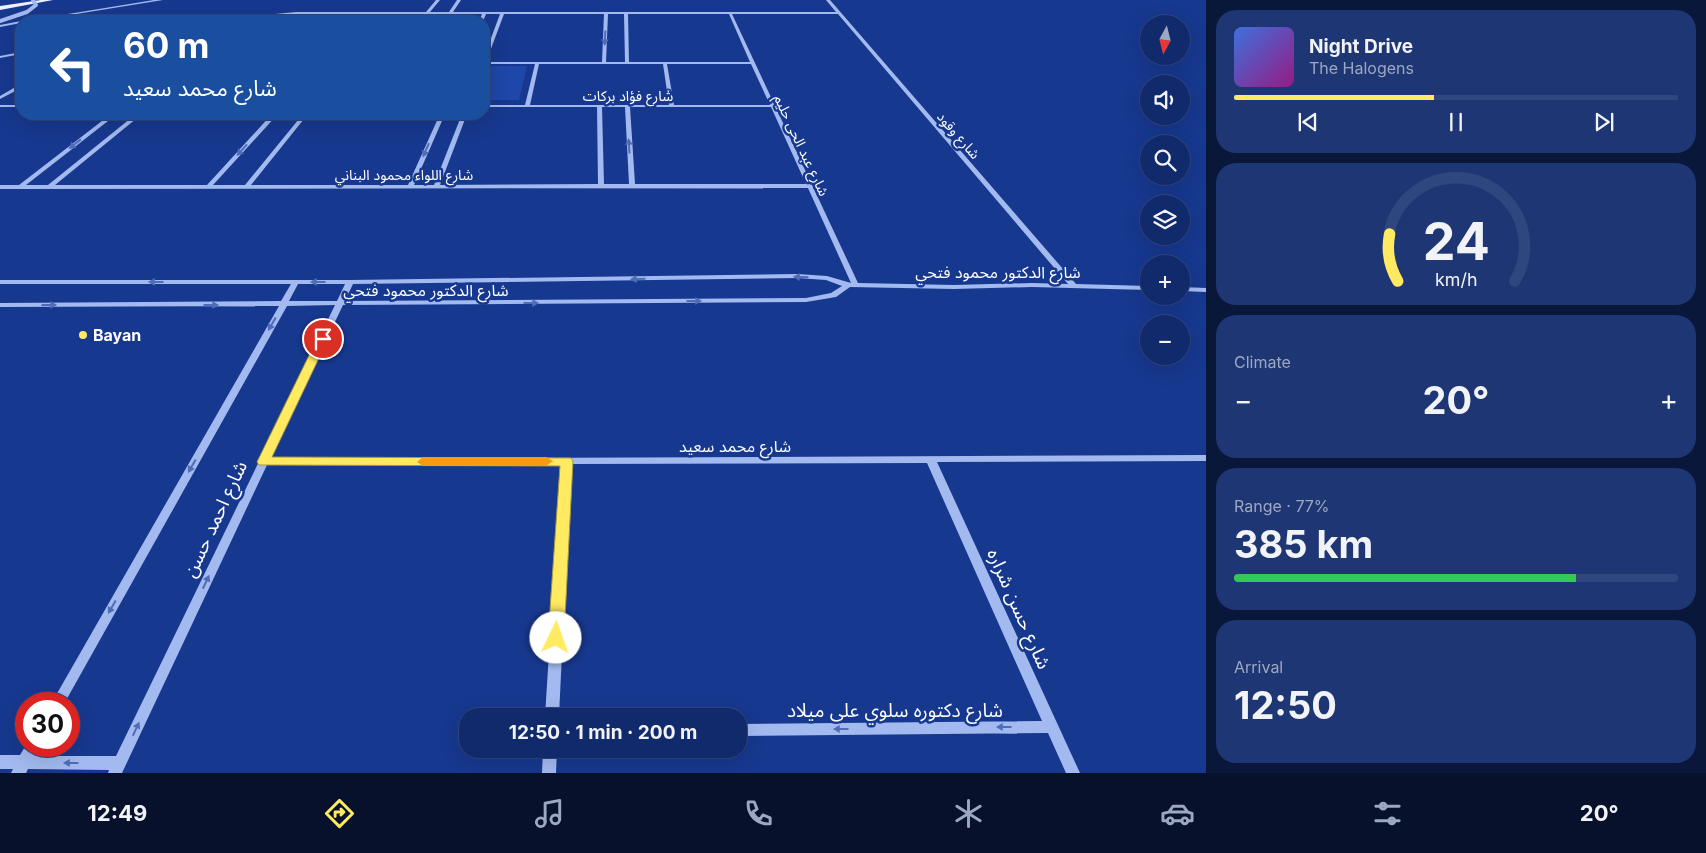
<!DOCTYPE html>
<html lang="en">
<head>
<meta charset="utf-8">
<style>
	body { margin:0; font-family:Inter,"Noto Sans Arabic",sans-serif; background:#1e3673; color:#f1f3f6; height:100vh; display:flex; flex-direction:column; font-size:19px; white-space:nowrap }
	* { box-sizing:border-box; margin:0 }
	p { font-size:16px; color:#9ca7c1 }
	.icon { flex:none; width:28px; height:28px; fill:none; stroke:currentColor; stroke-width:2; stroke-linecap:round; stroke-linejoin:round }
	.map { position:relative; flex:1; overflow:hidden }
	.panel { display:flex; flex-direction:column; gap:10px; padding:10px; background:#09173b; width:500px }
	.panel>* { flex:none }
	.hud { position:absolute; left:15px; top:15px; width:475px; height:105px; border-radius:20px; box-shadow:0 5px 20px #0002,0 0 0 1px #30467e; background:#1a4fa0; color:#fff; overflow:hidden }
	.needle { width:32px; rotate:187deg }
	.controls { position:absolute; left:1140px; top:15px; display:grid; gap:10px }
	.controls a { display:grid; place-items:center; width:50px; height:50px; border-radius:50%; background:#112a6b; box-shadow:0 5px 20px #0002,0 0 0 1px #30467e; font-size:25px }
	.speed { position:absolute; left:15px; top:692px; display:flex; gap:10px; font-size:25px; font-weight:700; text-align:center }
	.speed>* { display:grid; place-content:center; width:65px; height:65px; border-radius:50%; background:#112a6b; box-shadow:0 5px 20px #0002,0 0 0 1px #30467e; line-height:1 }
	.speed .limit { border:8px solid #d22; background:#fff; color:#111 }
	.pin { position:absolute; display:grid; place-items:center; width:42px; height:42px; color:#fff; margin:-21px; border:2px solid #fff; border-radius:50%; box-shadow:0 1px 5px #0007 }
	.me { position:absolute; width:55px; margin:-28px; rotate:3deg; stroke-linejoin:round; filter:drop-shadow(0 0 4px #0008) }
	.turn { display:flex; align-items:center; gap:18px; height:105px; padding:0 25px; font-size:22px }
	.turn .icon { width:65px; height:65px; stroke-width:2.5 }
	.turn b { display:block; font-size:35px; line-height:42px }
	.big { font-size:38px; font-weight:700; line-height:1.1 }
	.panel .card { flex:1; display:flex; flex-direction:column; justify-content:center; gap:8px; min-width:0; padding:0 18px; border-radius:20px; background:#1e3673 }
	.panel .dial { align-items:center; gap:0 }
	.dial svg { height:130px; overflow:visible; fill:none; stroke:#30467e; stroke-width:7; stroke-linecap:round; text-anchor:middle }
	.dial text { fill:#f1f3f6; stroke:none }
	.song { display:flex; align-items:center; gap:15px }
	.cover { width:60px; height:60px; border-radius:8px; background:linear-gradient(135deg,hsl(220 70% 55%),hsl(310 70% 35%)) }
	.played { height:5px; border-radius:2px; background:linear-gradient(90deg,#ffea62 45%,#30467e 45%) }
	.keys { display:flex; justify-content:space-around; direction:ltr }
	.heat { display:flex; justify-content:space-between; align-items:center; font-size:28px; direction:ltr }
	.charge { height:8px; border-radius:4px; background:linear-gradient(90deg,#34c759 77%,#30467e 0) }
	.trip { position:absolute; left:459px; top:708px; width:288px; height:50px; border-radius:20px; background:#112a6b; box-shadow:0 5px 20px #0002,0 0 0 1px #30467e; font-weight:700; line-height:50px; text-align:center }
	.tabs { display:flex; height:80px; justify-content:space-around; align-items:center; background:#07112b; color:#9ca7c1 }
	.tabs .icon { width:35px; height:35px }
	.tabs .on { color:#ffea62 }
	.tabs b { font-size:22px; color:#f1f3f6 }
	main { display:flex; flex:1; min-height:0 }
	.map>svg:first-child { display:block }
</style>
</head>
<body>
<main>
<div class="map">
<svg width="1206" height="773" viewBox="0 0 1206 773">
	<rect width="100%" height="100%" fill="#17388f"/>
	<path fill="#1f47a9" d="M484,66H527L519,100H484Z"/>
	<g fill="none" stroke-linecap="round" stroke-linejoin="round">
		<path fill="#a3baf0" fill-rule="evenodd" d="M154,0H163L33,21H25Z
			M436,0H440L430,12H449L457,0H461L453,12H836L826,0H830L1076,284L1149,286V290L1032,287L954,289L850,287L836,297L806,302L343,305L270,459L1206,455V461L937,462L1080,773H1066L1048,733L738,736V724L1042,721L927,463L571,464L559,716H545L561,464L267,465L122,773H108L109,770L28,769L26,773H11L13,769H0V755H20L26,745V746H40L35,756H116L335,305L287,306L64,704H51L279,306L0,307V303L281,301L291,284H0V280H350L797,274L827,276L851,283L808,188L0,189V185H19L111,114H117L26,185H48L136,114H142L55,185H207L272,114H278L213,185H245L303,114H308L251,185H408L440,114H445L414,185H434L462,114H467L440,185L598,184L597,107H484V105H525L535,64H484V57L500,14H486L483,21H479L482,14H296L214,21H202L296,12H426ZM504,14H604L602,62H486ZM608,14H624L625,62H606ZM628,14H729L750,62H629ZM732,14H838L1068,284L1032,283L954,285L858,283ZM539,64H663L669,105H530ZM667,64H751L770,105H674ZM602,107H625L629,184H604ZM630,107H771L806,184H635ZM797,278L826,280L842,286L831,293L806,298L345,301L353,284ZM298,284H345L337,301H289Z
			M21,21H22L21,23L0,27V25Z
			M21,52V54L0,58V56Z
			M19,85H21V88L0,99V96Z
			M0,105H21V107H0Z
			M1181,287L1206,288V292L1181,291Z
			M543,749H557L556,773H542Z"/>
		<path fill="#ecf0ff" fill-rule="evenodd" d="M41,0H53L0,10V6Z"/>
		<path stroke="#a3baf0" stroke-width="4" d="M0,21L27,12L36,5L33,0"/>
	</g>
	<defs><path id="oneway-solid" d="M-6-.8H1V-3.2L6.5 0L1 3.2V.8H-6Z" transform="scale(1.25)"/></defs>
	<g fill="#4f6cb6">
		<use href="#oneway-solid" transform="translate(605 38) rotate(93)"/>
		<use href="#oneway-solid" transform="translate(75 144) rotate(142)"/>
		<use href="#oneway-solid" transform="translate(629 146) rotate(-94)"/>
		<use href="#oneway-solid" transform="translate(242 150) rotate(132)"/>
		<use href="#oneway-solid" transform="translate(426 150) rotate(114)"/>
		<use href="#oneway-solid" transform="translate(801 277) rotate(-178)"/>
		<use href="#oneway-solid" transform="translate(638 279) rotate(179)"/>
		<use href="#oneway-solid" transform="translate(156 282) rotate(180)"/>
		<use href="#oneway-solid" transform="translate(318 282) rotate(-180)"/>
		<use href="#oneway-solid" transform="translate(694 301)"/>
		<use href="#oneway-solid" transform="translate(531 303)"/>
		<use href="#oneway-solid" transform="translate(49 305)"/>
		<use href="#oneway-solid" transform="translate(211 305)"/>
		<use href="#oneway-solid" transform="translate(272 324) rotate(120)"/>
		<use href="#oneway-solid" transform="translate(192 466) rotate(120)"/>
		<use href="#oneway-solid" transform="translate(206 582) rotate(-65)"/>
		<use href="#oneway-solid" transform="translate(112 607) rotate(120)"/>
		<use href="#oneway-solid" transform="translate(1004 727) rotate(180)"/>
		<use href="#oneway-solid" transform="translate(136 729) rotate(-65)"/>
		<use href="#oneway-solid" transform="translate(841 729) rotate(180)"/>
		<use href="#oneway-solid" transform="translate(71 763) rotate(-180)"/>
	</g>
	<path fill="#ffea62" stroke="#a69840" d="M323,336L328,339L272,457L571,458L573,461L564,638L562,643L556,645L551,643L548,638L560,466L259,465L257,462L317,339Z"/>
	<path fill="#f59e0b" d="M423,457H546L553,461L546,466H423L417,462Z"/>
	<circle fill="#ffea62" stroke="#17388f" stroke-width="2" cx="83" cy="335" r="5"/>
	<g text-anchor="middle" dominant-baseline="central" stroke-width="5" stroke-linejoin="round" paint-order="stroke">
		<g font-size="14" fill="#fff" stroke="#17388f">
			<text x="628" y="95">شارع فؤاد بركات</text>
			<text transform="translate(959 135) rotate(49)">شارع وقود</text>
			<text transform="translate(802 145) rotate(65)">شارع عبد الحى حليم</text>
			<text x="404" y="174">شارع اللواء محمود البناني</text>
		</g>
		<g font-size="16" fill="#fff" stroke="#17388f">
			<text x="998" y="272">شارع الدكتور محمود فتحي</text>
			<text x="426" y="290">شارع الدكتور محمود فتحي</text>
			<text x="735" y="446">شارع محمد سعيد</text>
		</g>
		<g font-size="16" font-weight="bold" fill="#fff" stroke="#17388f" text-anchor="start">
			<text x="93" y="335">Bayan</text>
		</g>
		<g font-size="19" fill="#fff" stroke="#17388f">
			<text transform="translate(215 519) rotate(-65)">شارع احمد حسن</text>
			<text transform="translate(1019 609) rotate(66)">شارع حسن شراره</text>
			<text x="895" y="710">شارع دكتوره سلوي على ميلاد</text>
		</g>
	</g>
</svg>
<div class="controls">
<a><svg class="needle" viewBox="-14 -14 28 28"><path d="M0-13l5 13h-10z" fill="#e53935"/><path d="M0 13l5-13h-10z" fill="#9ca7c1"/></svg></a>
<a><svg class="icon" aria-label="sound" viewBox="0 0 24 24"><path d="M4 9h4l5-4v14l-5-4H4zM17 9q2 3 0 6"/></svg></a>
<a><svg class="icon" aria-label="search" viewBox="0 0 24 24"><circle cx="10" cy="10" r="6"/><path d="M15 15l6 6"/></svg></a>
<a><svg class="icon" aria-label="layers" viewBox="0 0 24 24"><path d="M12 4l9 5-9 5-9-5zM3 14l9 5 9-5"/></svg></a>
<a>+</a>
<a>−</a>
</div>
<div class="speed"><div class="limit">30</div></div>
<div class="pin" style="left:323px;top:339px;background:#d93025"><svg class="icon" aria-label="arrive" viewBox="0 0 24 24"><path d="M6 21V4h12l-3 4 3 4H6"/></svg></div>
<svg class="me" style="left:556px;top:638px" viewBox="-20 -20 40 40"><circle r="19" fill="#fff"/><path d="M0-13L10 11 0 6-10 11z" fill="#ffea62"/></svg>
<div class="trip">12:50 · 1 min · 200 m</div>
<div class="hud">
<div class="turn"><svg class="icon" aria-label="left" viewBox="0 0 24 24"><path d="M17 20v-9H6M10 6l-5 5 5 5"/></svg><div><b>60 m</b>شارع محمد سعيد</div></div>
</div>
</div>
<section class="panel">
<div class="card">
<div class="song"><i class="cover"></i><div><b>Night Drive</b><p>The Halogens</p></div></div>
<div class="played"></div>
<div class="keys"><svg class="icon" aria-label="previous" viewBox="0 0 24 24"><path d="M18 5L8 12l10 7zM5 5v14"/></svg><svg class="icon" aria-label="pause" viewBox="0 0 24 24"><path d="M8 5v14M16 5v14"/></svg><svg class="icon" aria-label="next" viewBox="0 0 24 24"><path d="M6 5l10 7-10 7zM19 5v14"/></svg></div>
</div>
<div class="card dial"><svg viewBox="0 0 100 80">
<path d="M14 69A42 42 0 1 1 86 69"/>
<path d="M14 69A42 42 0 0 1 9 40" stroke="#ffea62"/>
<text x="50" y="56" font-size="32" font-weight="700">24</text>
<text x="50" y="72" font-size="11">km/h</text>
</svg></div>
<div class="card"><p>Climate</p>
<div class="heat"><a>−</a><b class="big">20°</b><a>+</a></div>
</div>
<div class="card"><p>Range · 77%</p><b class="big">385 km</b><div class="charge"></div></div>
<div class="card"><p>Arrival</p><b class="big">12:50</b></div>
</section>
</main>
<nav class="tabs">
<b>12:49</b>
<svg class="icon on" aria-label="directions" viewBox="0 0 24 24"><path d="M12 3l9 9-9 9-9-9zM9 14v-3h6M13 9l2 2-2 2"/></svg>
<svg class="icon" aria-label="music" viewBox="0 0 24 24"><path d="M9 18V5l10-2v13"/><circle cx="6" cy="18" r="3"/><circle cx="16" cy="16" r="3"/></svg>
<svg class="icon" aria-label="phone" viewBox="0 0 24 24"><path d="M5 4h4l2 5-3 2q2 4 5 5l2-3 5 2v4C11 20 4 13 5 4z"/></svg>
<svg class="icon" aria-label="climate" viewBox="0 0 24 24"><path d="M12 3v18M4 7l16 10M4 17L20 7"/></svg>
<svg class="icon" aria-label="car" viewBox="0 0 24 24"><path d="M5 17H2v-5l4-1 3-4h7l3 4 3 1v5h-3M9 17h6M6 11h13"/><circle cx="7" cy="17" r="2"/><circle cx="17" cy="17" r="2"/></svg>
<svg class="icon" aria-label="filters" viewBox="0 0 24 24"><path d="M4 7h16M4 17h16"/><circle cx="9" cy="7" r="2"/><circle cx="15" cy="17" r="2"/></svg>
<b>20°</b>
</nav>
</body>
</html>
